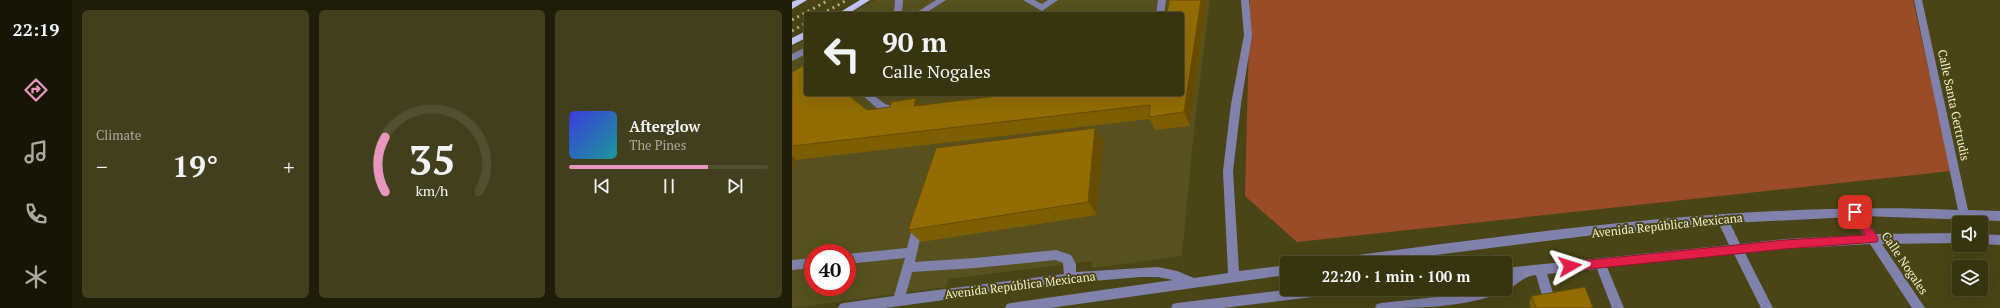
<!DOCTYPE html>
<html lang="en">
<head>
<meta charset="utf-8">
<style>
	body { margin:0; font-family:"PT Serif",serif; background:#423f1e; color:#f1f3f6; height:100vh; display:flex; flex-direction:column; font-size:15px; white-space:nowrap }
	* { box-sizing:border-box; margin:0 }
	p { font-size:13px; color:#aaaa9f }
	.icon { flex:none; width:22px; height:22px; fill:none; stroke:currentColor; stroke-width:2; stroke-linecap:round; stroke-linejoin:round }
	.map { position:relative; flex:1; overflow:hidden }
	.details { display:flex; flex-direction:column; gap:10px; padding:10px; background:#1e1d09; width:720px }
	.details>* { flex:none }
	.hud { position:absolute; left:12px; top:12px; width:380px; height:84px; border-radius:4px; box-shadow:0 4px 16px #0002,0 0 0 1px #514f30; background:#373410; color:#f1f3f6; overflow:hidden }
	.controls { position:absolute; left:1160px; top:216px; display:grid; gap:8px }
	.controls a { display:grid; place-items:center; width:36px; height:36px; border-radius:4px; background:#373410; box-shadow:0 4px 16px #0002,0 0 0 1px #514f30; font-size:20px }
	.speed { position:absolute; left:12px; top:244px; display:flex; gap:8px; font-size:20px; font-weight:700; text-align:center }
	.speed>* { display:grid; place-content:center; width:52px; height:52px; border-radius:50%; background:#373410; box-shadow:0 4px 16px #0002,0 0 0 1px #514f30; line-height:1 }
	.speed .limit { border:6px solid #d22; background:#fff; color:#111 }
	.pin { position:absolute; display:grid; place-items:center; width:34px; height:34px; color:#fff; margin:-17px; border-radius:8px; box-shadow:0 2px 6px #0006 }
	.me { position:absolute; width:44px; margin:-22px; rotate:84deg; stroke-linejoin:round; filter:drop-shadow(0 0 3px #0008) }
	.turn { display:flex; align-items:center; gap:14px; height:84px; padding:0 12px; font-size:18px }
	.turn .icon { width:52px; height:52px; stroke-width:2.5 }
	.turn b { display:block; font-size:28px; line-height:34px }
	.big { font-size:30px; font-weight:700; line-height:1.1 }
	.details .card { flex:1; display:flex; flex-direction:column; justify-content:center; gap:6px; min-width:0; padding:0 14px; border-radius:6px; background:#423f1e }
	.details .dial { align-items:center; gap:0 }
	.dial svg { height:104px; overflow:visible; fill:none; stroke:#514f30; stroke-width:7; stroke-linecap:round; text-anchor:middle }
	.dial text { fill:#f1f3f6; stroke:none }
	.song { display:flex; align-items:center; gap:12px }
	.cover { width:48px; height:48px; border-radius:6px; background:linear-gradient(135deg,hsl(240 70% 55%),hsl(180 70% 35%)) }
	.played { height:4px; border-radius:2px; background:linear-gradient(90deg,#e797bd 70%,#514f30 70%) }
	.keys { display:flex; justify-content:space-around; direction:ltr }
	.heat { display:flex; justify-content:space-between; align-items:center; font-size:22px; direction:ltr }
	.details .tiles { flex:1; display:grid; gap:10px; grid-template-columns:repeat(3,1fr) }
	.trip { position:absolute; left:488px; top:256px; width:232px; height:40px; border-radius:4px; background:#373410; box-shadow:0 4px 16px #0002,0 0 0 1px #514f30; font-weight:700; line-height:40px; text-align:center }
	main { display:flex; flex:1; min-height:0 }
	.tab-bar { display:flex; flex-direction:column; width:72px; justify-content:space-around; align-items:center; background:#161506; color:#aaaa9f }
	.tab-bar .icon { width:28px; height:28px }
	.tab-bar .current { color:#e797bd }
	.tab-bar b { font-size:18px; color:#f1f3f6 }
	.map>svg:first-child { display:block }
</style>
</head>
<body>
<main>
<nav class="tab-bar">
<b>22:19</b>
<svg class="icon current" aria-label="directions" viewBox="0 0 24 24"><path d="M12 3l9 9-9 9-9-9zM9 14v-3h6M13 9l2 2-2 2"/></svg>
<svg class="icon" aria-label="music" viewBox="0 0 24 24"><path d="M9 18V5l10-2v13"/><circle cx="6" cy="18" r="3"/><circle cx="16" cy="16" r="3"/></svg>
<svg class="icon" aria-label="phone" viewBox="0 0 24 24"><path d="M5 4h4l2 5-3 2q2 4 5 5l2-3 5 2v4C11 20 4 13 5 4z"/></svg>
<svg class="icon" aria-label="climate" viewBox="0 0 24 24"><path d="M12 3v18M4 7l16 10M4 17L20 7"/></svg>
</nav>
<section class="details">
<div class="tiles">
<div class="card"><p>Climate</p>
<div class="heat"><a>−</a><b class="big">19°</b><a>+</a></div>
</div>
<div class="card dial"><svg viewBox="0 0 100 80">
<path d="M14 69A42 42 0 1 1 86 69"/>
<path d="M14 69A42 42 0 0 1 14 27" stroke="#e797bd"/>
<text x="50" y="56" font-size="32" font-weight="700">35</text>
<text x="50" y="72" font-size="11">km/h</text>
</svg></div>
<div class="card">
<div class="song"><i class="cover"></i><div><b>Afterglow</b><p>The Pines</p></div></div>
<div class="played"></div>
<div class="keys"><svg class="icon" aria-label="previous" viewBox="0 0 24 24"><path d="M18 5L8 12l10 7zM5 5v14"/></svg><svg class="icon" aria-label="pause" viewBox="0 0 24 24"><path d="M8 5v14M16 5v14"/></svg><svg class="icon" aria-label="next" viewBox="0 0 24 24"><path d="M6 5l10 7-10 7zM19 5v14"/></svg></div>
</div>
</div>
</section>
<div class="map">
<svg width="1208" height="308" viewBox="0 0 1208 308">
	<rect width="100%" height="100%" fill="#494516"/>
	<path fill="#56511e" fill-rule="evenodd" d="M83,0H418L403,120L390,256L300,268V261L157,279L154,287L0,308V47L14,39V94H390V14H58ZM21,253H55V287H21Z"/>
	<path fill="#9a4c29" d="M458,0H1121L1159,171L505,242L453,196Z"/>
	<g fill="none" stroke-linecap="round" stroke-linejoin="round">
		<path fill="#8182ac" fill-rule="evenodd" d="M103,0H111L110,14H102Z
			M144,0H154L132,14H122Z
			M231,0H242L250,4L256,0H266L250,11Z
			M366,0H374L372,14H364Z
			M449,0H457L460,35L449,104L441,171L447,271L495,265V275L258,308H213L215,304L219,303L381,280L366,277H348L278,283L93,308H46L48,304L52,303L102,296L113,258L55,264V254L115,248L121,225L122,222L126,220L130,222L131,225L123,262L183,258L264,250L279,255L284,264V272L366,267L385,271L402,278L436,273L431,171L439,104L452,35ZM264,260L271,263L272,274L114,294L120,272L183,268Z
			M1122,0H1130L1176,210L1208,211V221L1072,216L1084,234L1167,233V243L1090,244L1133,308H1120L1078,244L993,249L953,253L981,308H969L942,254L815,267L832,308H820L805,269L755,274L763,299L761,303L757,304L753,303L751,299L744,275C729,276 722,290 711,290L710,293C666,308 629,308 583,308L585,304L589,303L663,295L691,289H713V268L937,245L927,224L802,235L580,263H537L539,259L543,258C749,231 957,201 1166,210ZM1060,217L1072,235L993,239L948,244L938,223Z
			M14,47V54L0,61V54Z
			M69,94H80L93,104L106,108L108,111L103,115L87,110Z
			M1189,234L1208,235V245L1189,244Z
			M21,258V268L0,270V260Z
			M500,289H551L549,293L545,294L431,308H379L381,304L385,303Z"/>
		<path fill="#c2c3f7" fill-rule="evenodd" d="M5,0H15L0,9V2Z
			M68,0H78L56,14H45Z
			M14,31V38L0,45V38Z"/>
		<path stroke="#b2af83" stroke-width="3" stroke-dasharray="2 4" stroke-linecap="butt" d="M30,14L55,0
			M0,20L37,0
			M0,31L14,23"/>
	</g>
	<path fill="#7e5e03" d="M377,0H415L398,126L363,130L358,119L4,160L0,170V72L65,97L61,99L75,110L98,107L124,98L130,105L390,94Z
		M311,141L305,215L129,242L116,230Z
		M740,296L801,308H739L737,303Z"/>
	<path fill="#674c03" d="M409,0H415L398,126L392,112Z
		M53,94H62L65,97L59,101Z
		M124,98L135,111L122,106Z
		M303,128L311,141L305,215L296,202Z
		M0,156L4,160L0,170Z"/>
	<path fill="#936d04" stroke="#674c03" d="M377,0H409L392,112L357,117L358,105L0,146V72L14,64V94H55L75,110L98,107L99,102L124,98L122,106L221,94H390V14H375Z
		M303,128L296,202L116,230L144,148Z
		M793,287L801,308H744L740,296Z"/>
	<path fill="#e11d48" stroke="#92132f" d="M1063,208L1066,209L1085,236L1086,239L1085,242L993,249L778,271L775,270L773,266L775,263L778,262L993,240L1073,235L1058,212Z"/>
	<g text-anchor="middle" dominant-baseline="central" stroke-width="4" stroke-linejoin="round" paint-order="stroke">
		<g font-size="12" fill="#f3f0c7" stroke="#494516">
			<text transform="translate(1162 105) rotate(78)">Calle Santa Gertrudis</text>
			<text transform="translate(875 225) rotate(-6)">Avenida República Mexicana</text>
			<text transform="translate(1113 263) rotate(56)">Calle Nogales</text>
			<text transform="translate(228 285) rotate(-7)">Avenida República Mexicana</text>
		</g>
	</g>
</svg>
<div class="controls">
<a><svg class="icon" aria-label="sound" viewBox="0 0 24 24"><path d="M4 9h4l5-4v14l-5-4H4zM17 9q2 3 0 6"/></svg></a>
<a><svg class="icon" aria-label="layers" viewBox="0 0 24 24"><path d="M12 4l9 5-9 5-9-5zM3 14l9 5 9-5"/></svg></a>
</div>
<div class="speed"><div class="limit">40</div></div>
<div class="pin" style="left:1063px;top:212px;background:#d93025"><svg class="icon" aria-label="arrive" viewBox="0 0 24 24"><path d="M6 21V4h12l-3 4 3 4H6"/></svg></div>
<svg class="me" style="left:778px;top:266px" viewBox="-20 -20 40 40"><path d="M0-17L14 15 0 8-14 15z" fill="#e11d48" stroke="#fff" stroke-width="4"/></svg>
<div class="trip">22:20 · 1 min · 100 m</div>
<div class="hud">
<div class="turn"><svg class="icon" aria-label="left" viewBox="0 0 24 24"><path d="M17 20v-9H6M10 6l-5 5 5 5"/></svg><div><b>90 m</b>Calle Nogales</div></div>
</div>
</div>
</main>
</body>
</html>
